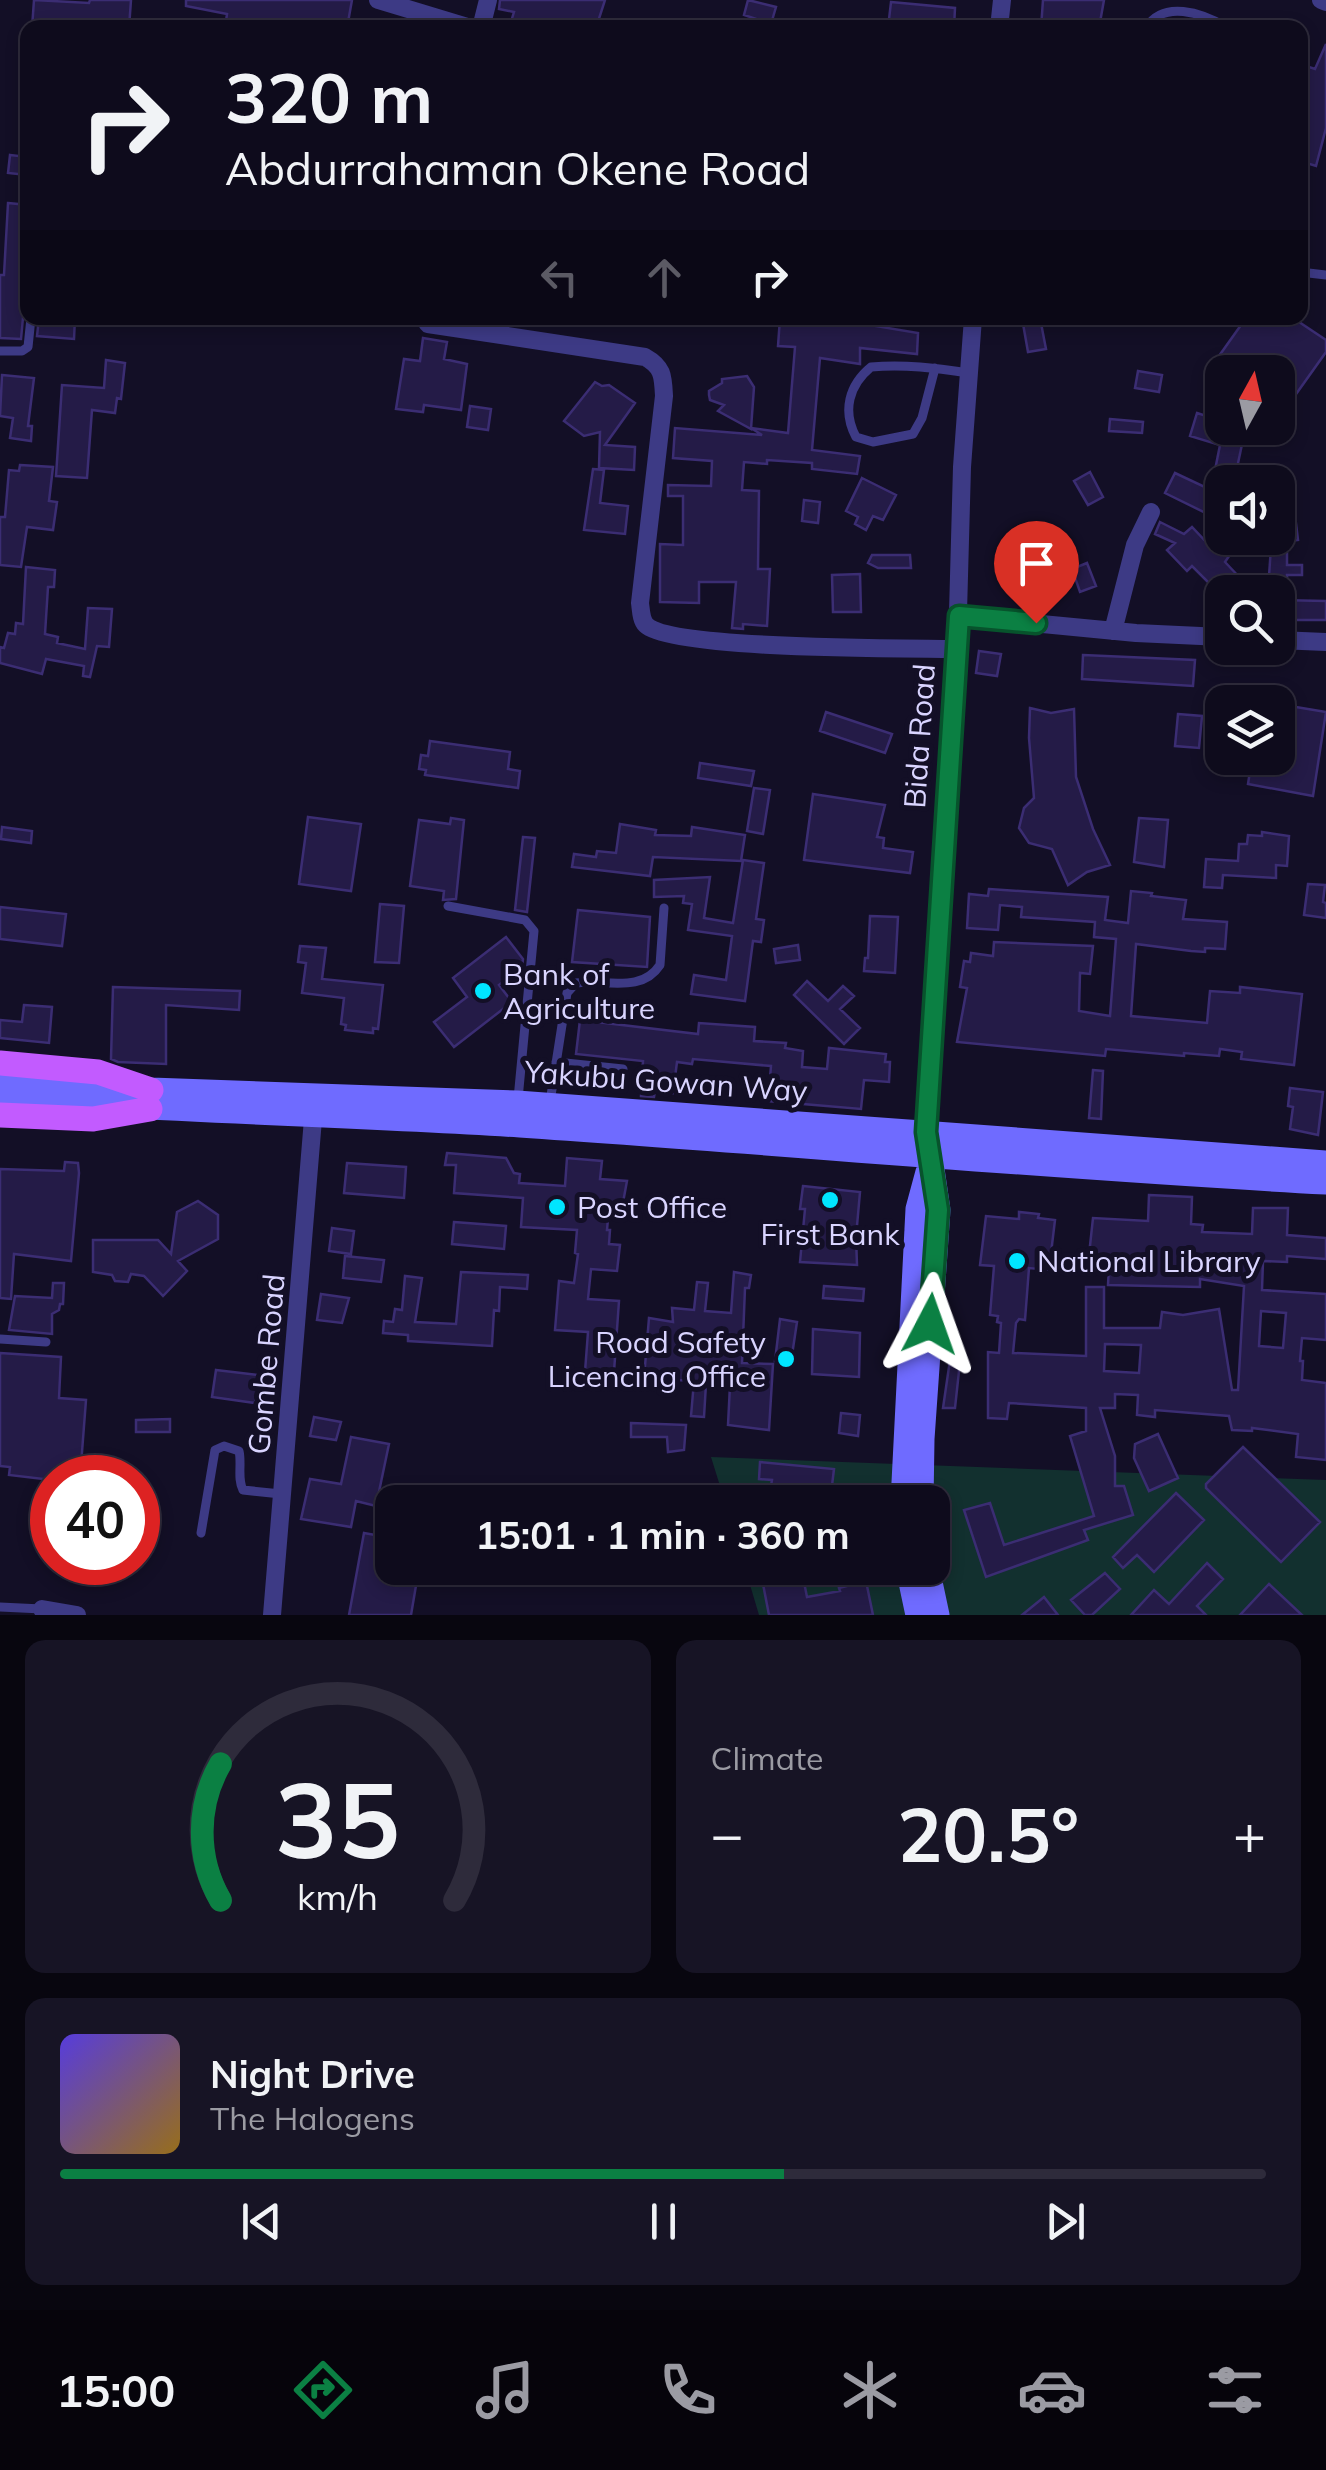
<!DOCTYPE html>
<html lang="en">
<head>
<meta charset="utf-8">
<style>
	body { margin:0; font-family:Mulish,sans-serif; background:#171425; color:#f1f3f6; height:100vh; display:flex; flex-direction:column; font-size:38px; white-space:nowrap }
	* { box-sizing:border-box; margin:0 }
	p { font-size:32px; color:#9b9ba3 }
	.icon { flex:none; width:55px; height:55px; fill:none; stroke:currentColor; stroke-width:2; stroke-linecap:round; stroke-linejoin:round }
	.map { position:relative; height:1615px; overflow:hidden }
	.drawer { display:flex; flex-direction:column; gap:25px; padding:25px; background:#08060f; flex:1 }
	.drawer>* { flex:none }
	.guide { position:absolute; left:20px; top:20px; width:1288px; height:305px; border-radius:20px; box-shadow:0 5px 15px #0003,0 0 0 2px #2e2b3b; background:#0e0b1c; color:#f1f3f6; overflow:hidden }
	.needle { width:65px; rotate:8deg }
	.fabs { position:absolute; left:1205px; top:355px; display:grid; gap:20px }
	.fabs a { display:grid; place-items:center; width:90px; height:90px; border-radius:20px; background:#0e0b1c; box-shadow:0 5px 15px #0003,0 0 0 2px #2e2b3b; font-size:50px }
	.speed { position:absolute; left:30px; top:1455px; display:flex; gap:20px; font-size:50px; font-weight:700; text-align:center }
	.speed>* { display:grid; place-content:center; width:130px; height:130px; border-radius:50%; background:#0e0b1c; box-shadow:0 5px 15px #0003,0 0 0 2px #2e2b3b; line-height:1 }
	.speed .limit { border:15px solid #d22; background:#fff; color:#111 }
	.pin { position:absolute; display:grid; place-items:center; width:85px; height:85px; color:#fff; margin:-102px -42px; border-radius:50% 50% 50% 0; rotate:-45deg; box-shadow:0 0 10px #0007 }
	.pin .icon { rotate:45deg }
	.me { position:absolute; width:110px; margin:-55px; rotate:4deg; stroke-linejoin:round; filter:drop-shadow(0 0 8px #0008) }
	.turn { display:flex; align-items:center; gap:35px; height:210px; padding:0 40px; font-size:45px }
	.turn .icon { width:130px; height:130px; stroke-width:2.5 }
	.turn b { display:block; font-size:70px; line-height:85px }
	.lanes { display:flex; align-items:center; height:95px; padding:0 40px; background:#0003; justify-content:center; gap:50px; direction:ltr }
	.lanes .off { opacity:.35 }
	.big { font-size:75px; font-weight:700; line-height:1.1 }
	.drawer .widget { flex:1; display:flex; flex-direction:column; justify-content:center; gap:15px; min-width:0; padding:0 35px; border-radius:20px; background:#171425 }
	.drawer .dial { align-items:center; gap:0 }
	.dial svg { height:260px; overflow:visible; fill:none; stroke:#2e2b3b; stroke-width:7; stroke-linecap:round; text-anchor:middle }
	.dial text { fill:#f1f3f6; stroke:none }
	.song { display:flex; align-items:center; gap:30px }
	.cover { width:120px; height:120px; border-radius:15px; background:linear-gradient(135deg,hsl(250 70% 55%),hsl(40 70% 35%)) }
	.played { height:10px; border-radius:5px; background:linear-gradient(90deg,#0b8043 60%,#2e2b3b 60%) }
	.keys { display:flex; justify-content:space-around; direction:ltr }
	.heat { display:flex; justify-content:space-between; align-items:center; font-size:55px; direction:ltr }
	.drawer .tiles { flex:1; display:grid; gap:25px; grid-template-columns:1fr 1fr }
	.widget:last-child { grid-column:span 2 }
	.trip { position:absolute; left:375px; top:1485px; width:575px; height:100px; border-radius:20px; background:#0e0b1c; box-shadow:0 5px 15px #0003,0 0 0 2px #2e2b3b; font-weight:700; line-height:100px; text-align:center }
	.dock { display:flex; height:160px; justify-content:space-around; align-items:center; background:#06040b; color:#9b9ba3 }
	.dock .icon { width:70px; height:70px }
	.dock .current { color:#0b8043 }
	.dock b { font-size:45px; color:#f1f3f6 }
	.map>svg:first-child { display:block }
</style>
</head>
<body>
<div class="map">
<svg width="1326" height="1615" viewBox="0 0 1326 1615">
	<rect width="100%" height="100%" fill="#130f26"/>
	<path fill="#12302f" d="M711,1457L1326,1480V1615H759L745,1568H932V1502H725Z"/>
	<path fill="#241b47" stroke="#3b2d73" stroke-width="2.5" fill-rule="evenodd" d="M34,0L89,3L90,0H131L129,28L64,24V28H32Z
		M186,0H352L347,28H225L227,14L186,6Z
		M500,0H605L596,28H509L514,12L499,9Z
		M748,0L776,7L771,24L744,15Z
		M1043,0H1104L1099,28H1041Z
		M891,2L955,8L954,28H888Z
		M1326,44V128L1316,166L1300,161V99L1303,91L1300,89V74L1303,65L1315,69Z
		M10,155L28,157V175L8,173Z
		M8,203L28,205V264L21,339L0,338V275H4Z
		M39,318H75L74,339L37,336Z
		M780,318H828L918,333L917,354L860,348V364L820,358L812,450L860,456L857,474L812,469V463L767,460V464L744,462L742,490L759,491L758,569H770L767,626L743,624V629L732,628L736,582H699V603L660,602V544L683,545V496H668V485L711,486L712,461L673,458L675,428L762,435L751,428L788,433L795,347L778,346Z
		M1022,318H1040L1046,349L1028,352Z
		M1246,318H1293L1326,340V352L1289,404L1278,396V372H1244L1219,356Z
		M423,338L447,342L444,359L467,364L461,410L424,405L423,412L396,409L404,359L420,361Z
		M106,360L125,363L121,399L117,398L115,413L92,410L87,478L56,476L62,385L104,388Z
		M1138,371L1162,375L1159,392L1135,388Z
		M2,375L34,378L28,426H32L31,441L10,438L13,418L0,416Z
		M747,376L754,387L751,429L718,411L724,405L710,400L709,395V391L722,383V379Z
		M595,382L602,386L609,385L635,403L605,445L635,447L634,470L599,468L600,432L584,436L564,421Z
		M470,406L491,409L488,430L467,427Z
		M1197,413L1219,420L1217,430L1244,435L1234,482H1222V521L1165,493L1175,473L1211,490L1220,445L1190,436Z
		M1110,419L1143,422L1142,433L1109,431Z
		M20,465L53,467L49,501L57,502L53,530L27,527L21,567L0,565V517H5L9,470L19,471Z
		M593,469L604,470L600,503L628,506L625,534L584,530Z
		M1090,472L1103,497L1088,505L1074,481Z
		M862,478L896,495L883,520L873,516L866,530L855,524L858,517L846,511Z
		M1292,491L1298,540L1282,542L1280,524H1278V493Z
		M804,500L820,502L818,523L802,521Z
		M1160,522L1184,534L1192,527L1210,546L1219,534L1236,546L1225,562L1241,579L1222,592L1217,601L1207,591L1212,586L1192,566L1187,571L1167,550L1175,543L1155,534Z
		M1271,547L1287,548V565H1302V575H1287V592H1273L1274,576H1269Z
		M872,555H910L911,568H878L868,563Z
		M1087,563L1096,586L1080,592L1072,569Z
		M26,567L55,570L54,587H48L45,634L58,637L57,643L85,649L88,608L112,609L109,647L97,646L90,677L83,676L84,666L46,659L42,674L0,663V647L4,648L8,633L15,634L16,623L23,624Z
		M860,574L861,612H833L832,575Z
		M1278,600L1326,601V620H1278Z
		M979,651L1001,654L997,676L976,673Z
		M1083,655L1195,660L1193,686L1082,679Z
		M1278,704L1326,712L1313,796L1248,784L1252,758H1278Z
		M1030,708L1051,713L1074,709L1076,777L1093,829L1110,865L1087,872L1068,885L1052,849L1029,843L1019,828L1024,808L1034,798L1029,738Z
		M826,712L892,734L885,753L820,731Z
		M1178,714L1202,716L1199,748L1175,746Z
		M430,741L510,752L508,769L520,771L518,788L425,775L426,770L419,769L421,755L428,756Z
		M700,763L754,771L751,786L698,778Z
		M754,788L770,790L763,834L747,831Z
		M813,794L885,805L877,837L884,838L883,848L913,852L910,873L804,860Z
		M308,817L361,824L351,891L299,884Z
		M451,818L464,820L456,899L443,900L444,891L410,886L419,820L450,824Z
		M1139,818L1168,820L1164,867L1134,862Z
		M620,824L656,830L655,835L691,836L692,827L745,835L741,861L653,857L650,876L572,867L574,854L596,857L597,851L616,853Z
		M2,827L32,831L31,843L1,839Z
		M1262,832L1289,836L1287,866L1276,865V878L1223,875L1222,888L1204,887L1206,859L1238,861L1239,844H1247L1248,835L1262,836Z
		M523,837L535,838L527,912L515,910Z
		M743,860L764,863L756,919L764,920L761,942L753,941L745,1001L691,994L694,975L726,980L732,936L688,930L692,904L683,903L684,896L654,897V880L710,877L704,918L733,923Z
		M1308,884L1325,885L1323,902L1326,903V918L1304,915Z
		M989,889L1108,897L1105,920L1128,923L1131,891L1152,893L1151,896L1186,900L1183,919L1227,922L1225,949L1205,948V952L1191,951L1136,944L1131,1016L1207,1023L1210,991L1240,993V987L1302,994L1294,1065L1241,1059L1242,1052L1220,1049L1219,1056L1184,1053V1056L1106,1049L1105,1056L957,1042L967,988L960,987L964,961L970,962L971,953L993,956L994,942L1093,946L1090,974L1080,973L1079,1011L1110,1016L1116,939L1094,937L1095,922L1021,917L1022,907L1000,905L998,930L967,928L969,894L988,896Z
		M380,904L404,906L399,963L375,962Z
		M0,907L66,914L62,946L0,939Z
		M578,910L650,917L647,967L572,962Z
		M870,916L898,917L895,973L864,971L865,958H868Z
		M506,937L523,959L522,967L499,985L512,1002L454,1047L434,1022L467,997L453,978Z
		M798,945L800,960L776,963L774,949Z
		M300,946L326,948L322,979L383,985L378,1029L373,1028V1033L345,1030L346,1025L341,1024L344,998L302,993L306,963L298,962Z
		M807,981L828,1001L843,986L854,996L840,1009L860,1028L844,1044L794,995Z
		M113,987L240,991L239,1010L166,1005V1064L118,1062L111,1059Z
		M24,1005L52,1007L49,1043L0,1038V1020L22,1022Z
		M580,1020L698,1034L699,1023L755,1027L754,1041L786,1043L785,1048L803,1051L802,1067L827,1069L829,1048L886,1054L885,1062H890L889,1082L864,1080L861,1109L768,1101L771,1066L693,1059L692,1064L677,1062L673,1093L655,1091L654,1097L641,1096L643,1061L576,1054Z
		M1093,1070L1103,1071L1101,1119L1089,1118Z
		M1290,1088L1323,1092L1318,1135L1290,1129L1293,1107L1288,1106Z
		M447,1153L506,1158L514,1173L520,1174L519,1183L565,1186L567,1158L602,1161L600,1179L627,1181L622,1208H609L607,1230H610L609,1244L620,1245L617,1271L591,1269L588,1299L619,1301L613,1386L584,1385L588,1332L555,1330L559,1281L574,1283L578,1254L575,1253L577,1230L521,1227L523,1198L454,1193L456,1165H445Z
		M65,1162L78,1163L79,1173L71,1261L14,1254L11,1299L0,1298V1169L64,1171Z
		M347,1163L406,1167L404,1198L344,1193Z
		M803,1186L860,1192L856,1237L857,1265L800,1262L805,1209H800Z
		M1149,1195L1192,1197L1191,1224L1203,1225L1202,1232L1252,1234L1253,1208H1288L1287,1235L1326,1238V1259L1287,1256V1262L1263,1261L1262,1290L1326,1294V1340L1302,1338L1300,1361H1303L1302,1380L1326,1383V1460L1296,1457L1298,1434L1252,1428V1431L1232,1430L1229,1416L1155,1410V1417L1137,1415L1138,1395L1115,1394V1408H1100L1115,1456V1486H1124L1133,1515L1084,1530L1088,1540L986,1577L964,1510L990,1503L1004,1545L1094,1516L1070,1436L1086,1431V1408L1009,1403L1007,1419L988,1418V1352L999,1353L1001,1323L997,1322L998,1316L990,1315L994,1266L980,1265L986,1216L1019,1219V1212L1039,1214L1038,1218L1055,1220L1049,1270L1029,1268L1025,1320L1019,1319L1016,1323L1013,1353L1086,1356V1287H1104V1328H1160L1162,1312L1183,1315L1219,1309L1232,1390H1238L1244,1286L1200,1279V1287L1108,1285L1109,1266L1088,1264L1093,1218L1148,1221ZM1261,1311L1286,1313L1283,1348L1259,1346ZM1105,1344L1141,1345L1139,1373L1104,1371Z
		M198,1201L218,1215V1239L178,1261L187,1271L163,1296L144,1276L131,1274L128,1282L115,1281L112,1275L93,1272V1240H158L171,1254L177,1212Z
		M454,1222L506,1226L504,1249L452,1244Z
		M332,1228L354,1231L351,1254L329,1251Z
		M345,1256L384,1260L381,1282L343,1278Z
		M461,1272L528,1275L527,1289L500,1287L499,1311L494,1310L492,1346L408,1341V1335L383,1333L384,1321L393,1322L395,1309L402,1310L405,1276L422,1278L415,1322L456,1324Z
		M734,1272L751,1275L749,1288H745L742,1363L773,1364L769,1430L728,1425L730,1385L706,1384L704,1417L691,1416L694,1381L644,1378L649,1318L673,1322L672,1308L694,1310L697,1282L708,1283L705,1311L731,1313Z
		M53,1283H64L63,1304H60L59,1310L52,1314V1334L9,1330L15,1296L52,1298Z
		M824,1286L864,1289L863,1301L823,1298Z
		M321,1294L349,1298L342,1323L317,1320Z
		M780,1319L797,1322L791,1362L775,1361Z
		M813,1329L860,1333L859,1377L812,1374Z
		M0,1353L61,1357L59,1398L86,1400L80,1478L52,1480L9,1475L10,1467L0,1466Z
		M950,1360L960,1362L955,1408H943Z
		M216,1370L258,1375L255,1403L212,1397Z
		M841,1413L860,1415L858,1436L839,1433Z
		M314,1417L341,1422L336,1440L310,1436Z
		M170,1419V1432H136V1420Z
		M631,1423L686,1425L684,1450L668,1452L667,1437H631Z
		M1158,1434L1178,1478L1149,1491L1134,1458L1135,1444Z
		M351,1437L389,1444L376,1506L356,1501L351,1527L301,1519L310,1479L341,1484Z
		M1243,1447L1320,1522L1281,1562L1206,1488V1484Z
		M760,1462L834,1469L830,1502H768L772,1480L759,1479Z
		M1176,1493L1204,1520L1154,1572L1137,1555L1123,1568L1113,1557Z
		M364,1533L392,1538V1568H419L411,1615H349Z
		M1207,1563L1223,1579L1197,1606L1206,1615H1131L1154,1590L1169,1604Z
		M1105,1573L1120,1589L1092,1615H1085L1071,1600Z
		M803,1577L807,1597L840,1591L839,1588L866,1581L873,1615H769L763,1584Z
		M1269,1584L1302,1615H1240Z
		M1044,1597L1058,1615H1022Z"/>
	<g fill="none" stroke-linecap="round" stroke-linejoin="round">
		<path stroke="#3d3a85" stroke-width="9" d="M1146,28C1163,0 1201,12 1228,28
			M1300,175H1301
			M1300,272L1326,275
			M0,351H22L28,347L31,318
			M935,368L922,418L913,434L873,442L856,437C842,411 849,385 871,367C904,364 936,368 969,373
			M448,906L525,920L534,931L518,1099
			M556,1062L623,1069
			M550,1102L567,993L576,983C605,979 641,994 660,965L664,908
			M0,1339L46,1342
			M201,1533L215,1450L224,1446L239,1451C242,1463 237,1479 243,1490L281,1494
			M0,1607L42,1609"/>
		<path stroke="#3d3a85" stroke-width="18" d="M378,0L471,28
			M1321,0L1326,2
			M481,28L488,0
			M999,28L1002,0
			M424,318L428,324L645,357C663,367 663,376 664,396L640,603C641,610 641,620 646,625C671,650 910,648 957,649
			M959,616L1136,633L1222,637
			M1113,631L1135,545L1151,512
			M1278,640L1326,642
			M926,1132L957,649L962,467L973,318
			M42,1609L77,1615
			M272,1615L314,1107"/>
		<path stroke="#6f6bff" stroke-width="25" d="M0,1078L151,1090L517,1103L1326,1163
			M0,1098C173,1111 347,1114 520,1125C789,1143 1057,1168 1326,1182
			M903,1502L918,1209L928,1172
			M921,1502L922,1439L938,1210L928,1142
			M908,1568L918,1615
			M927,1568L937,1615"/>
		<path stroke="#c25bff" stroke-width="25" d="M0,1063L98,1072L151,1090
			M0,1115L93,1119L150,1109"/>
	</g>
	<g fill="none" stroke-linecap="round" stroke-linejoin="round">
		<defs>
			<path id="route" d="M930,1324L938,1210L926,1132L959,616L1036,623"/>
		</defs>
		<use href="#route" stroke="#07532c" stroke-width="25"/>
		<use href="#route" stroke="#0b8043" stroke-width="18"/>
	</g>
	<g fill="#00e5ff" stroke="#130f26" stroke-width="4">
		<circle cx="483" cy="991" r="10"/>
		<circle cx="830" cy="1200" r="10"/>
		<circle cx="557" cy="1207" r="10"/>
		<circle cx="1017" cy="1261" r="10"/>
		<circle cx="786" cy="1359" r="10"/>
	</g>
	<g text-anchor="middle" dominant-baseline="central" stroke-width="10" stroke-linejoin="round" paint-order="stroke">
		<g font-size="30" fill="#d9d4ff" stroke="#130f26">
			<text transform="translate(919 736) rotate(-86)">Bida Road</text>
			<text transform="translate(666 1081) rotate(4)">Yakubu Gowan Way</text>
			<text transform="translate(266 1364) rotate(-85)">Gombe Road</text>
		</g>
		<g font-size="30" fill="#d9d4ff" stroke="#130f26" text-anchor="start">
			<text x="503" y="974">Bank of<tspan x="503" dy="34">Agriculture</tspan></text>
			<text x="577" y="1207">Post Office</text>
			<text x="830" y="1234" text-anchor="middle">First Bank</text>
			<text x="1037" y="1261">National Library</text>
			<text x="766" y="1342" text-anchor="end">Road Safety<tspan x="766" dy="34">Licencing Office</tspan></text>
		</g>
	</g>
</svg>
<div class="fabs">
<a><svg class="needle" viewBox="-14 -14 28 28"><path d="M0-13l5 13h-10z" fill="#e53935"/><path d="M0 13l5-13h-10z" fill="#9b9ba3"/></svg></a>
<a><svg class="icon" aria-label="sound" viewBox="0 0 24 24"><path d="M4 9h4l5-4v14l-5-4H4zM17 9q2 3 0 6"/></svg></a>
<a><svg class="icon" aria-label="search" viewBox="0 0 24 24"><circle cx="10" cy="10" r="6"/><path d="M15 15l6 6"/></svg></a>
<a><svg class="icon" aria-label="layers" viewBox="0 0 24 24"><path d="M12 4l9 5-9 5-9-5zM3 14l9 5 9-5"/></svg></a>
</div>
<div class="speed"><div class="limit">40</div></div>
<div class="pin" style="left:1036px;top:623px;background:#d93025"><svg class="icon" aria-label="arrive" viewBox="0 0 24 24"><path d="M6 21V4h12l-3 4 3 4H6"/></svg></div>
<svg class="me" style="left:930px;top:1324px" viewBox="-20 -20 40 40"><path d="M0-17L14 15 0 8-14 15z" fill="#0b8043" stroke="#fff" stroke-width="4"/></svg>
<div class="trip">15:01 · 1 min · 360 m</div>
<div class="guide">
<div class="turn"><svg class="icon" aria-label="right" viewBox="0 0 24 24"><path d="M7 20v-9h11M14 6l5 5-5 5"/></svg><div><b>320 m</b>Abdurrahaman Okene Road</div></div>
<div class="lanes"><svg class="icon off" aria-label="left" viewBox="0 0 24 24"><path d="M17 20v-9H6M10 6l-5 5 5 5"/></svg><svg class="icon off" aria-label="ahead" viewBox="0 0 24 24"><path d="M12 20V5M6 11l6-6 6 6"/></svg><svg class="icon" aria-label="right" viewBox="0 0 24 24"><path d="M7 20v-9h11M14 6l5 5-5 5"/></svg></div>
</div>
</div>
<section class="drawer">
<div class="tiles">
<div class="widget dial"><svg viewBox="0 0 100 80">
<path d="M14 69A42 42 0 1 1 86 69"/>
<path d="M14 69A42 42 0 0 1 14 27" stroke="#0b8043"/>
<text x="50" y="56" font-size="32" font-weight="700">35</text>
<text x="50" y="72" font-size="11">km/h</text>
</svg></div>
<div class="widget"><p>Climate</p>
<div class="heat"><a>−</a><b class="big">20.5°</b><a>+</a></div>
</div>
<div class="widget">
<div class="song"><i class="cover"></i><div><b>Night Drive</b><p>The Halogens</p></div></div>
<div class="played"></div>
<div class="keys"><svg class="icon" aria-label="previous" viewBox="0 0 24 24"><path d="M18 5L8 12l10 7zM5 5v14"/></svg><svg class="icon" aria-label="pause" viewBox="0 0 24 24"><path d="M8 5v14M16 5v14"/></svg><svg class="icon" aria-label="next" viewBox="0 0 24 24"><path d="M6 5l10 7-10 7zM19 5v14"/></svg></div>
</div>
</div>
</section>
<nav class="dock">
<b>15:00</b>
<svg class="icon current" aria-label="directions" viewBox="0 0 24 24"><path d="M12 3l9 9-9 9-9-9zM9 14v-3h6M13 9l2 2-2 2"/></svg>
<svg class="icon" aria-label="music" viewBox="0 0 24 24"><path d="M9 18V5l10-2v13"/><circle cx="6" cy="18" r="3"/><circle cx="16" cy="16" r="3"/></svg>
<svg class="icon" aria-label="phone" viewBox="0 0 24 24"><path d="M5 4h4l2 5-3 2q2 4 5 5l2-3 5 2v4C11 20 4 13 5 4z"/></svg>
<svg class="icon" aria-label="climate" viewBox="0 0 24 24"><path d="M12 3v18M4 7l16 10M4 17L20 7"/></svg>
<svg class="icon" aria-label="car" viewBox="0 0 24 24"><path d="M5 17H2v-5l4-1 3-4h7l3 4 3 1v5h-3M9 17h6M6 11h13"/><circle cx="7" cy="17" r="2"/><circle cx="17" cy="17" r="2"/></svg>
<svg class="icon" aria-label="filters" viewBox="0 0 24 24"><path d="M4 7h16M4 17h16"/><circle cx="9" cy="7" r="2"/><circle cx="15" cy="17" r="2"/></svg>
</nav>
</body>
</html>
